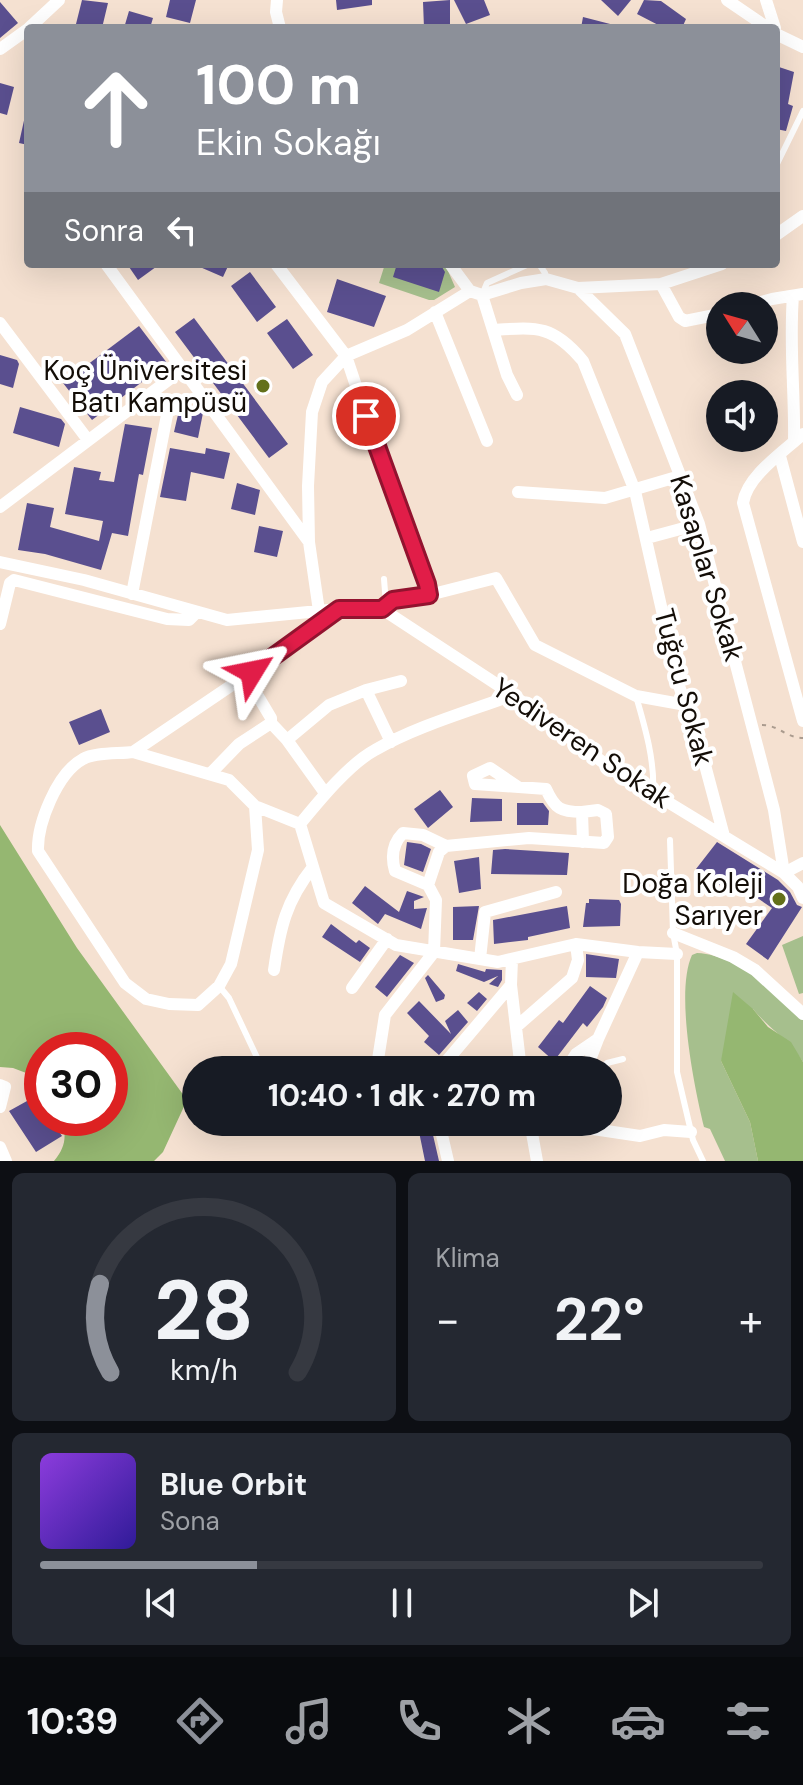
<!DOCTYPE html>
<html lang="tr">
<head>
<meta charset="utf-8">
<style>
	body { margin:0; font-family:"DM Sans",sans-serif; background:#242831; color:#f1f3f6; height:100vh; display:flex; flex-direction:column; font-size:30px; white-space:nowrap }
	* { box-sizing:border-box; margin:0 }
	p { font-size:26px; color:#9ea1a6 }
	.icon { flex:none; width:44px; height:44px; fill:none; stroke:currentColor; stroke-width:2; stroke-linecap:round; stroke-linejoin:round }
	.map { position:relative; height:1161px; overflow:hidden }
	.drawer { display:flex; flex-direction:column; gap:12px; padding:12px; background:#0d0f14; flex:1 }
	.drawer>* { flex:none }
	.top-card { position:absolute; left:24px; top:24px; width:756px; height:244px; border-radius:8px; box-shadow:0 8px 32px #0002; background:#8c9099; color:#fff; overflow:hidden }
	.needle { width:52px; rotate:307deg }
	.fabs { position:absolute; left:706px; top:292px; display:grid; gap:16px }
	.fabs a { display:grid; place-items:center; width:72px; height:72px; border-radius:50%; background:#171b24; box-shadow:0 8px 32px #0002; font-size:40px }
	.speed { position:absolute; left:24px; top:1032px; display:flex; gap:16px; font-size:40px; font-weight:700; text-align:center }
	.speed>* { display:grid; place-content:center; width:104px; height:104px; border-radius:50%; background:#171b24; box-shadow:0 8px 32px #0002; line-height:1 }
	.speed .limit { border:12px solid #d22; background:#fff; color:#111 }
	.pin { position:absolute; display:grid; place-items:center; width:68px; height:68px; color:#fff; margin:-34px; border:4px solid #fff; border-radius:50%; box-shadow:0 2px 8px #0007 }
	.me { position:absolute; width:88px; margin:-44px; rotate:55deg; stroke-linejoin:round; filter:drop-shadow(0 0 6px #0008) }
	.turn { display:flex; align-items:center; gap:28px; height:168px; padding:0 40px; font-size:36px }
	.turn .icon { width:104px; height:104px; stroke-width:2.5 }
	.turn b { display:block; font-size:56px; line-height:68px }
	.then { display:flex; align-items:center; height:76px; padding:0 40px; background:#0003; gap:16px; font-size:30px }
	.big { font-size:60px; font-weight:700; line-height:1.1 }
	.drawer .widget { flex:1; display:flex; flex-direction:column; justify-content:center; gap:12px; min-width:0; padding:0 28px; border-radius:12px; background:#242831 }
	.drawer .dial { align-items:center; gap:0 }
	.dial svg { height:208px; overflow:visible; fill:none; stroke:#363941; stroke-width:7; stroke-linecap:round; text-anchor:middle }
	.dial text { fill:#f1f3f6; stroke:none }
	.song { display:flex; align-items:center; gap:24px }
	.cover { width:96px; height:96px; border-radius:12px; background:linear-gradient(135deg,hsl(270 70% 55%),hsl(250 70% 35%)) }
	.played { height:8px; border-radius:4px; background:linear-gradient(90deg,#8c9099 30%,#363941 30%) }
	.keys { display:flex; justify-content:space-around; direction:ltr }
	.heat { display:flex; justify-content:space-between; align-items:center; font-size:44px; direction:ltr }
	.drawer .tiles { flex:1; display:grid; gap:12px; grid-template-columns:1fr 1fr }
	.widget:last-child { grid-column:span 2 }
	.trip { position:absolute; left:182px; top:1056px; width:440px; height:80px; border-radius:40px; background:#171b24; box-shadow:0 8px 32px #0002; font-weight:700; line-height:80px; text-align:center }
	.dock { display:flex; height:128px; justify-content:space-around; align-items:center; background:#090b0e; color:#9ea1a6 }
	.dock .icon { width:56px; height:56px }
	.dock .on { color:#8c9099 }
	.dock b { font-size:36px; color:#f1f3f6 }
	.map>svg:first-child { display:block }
</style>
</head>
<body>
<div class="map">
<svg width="803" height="1161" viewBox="0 0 803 1161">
	<rect width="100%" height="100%" fill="#f5e1d1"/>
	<path fill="#a6bf8d" d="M385,264H445L455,287L434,300H429L379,283Z
		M803,936V993L799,994L782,945Z
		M697,953C738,955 776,992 803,1020V1062C788,1038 771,1031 753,1009L721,1061L750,1122L758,1161H725L710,1129L704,1127C694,1086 675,992 692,955Z"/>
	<path fill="#95b771" d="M0,825L77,948L187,1100L163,1152L154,1161H54C66,1147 67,1135 61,1118H110V1050H42V1079L13,1068L0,1067Z
		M733,992L753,1009L768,1027L791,1042L803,1062V1161H758L750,1122L721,1061Z"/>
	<path fill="#5a4f8f" d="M82,0L108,3L102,28L76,24Z
		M170,0H196L190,23L166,17Z
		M336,0H372V5L337,10Z
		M450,0V28H424L423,2Z
		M454,0H484L490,15L466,24Z
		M601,0H631L618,16Z
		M644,0L661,1L686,19L682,28H664L637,14Z
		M0,2L18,23L0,38Z
		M129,11L153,18L150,28H124Z
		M583,17L614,25V28H581Z
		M776,66L794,72L788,104L793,106L786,131L776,129Z
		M0,83L14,87L7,115L0,113Z
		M25,116L28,117V145L19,143Z
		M127,264H160L138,280Z
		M193,264H229L223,277Z
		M397,264H432L442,267L445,272L439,292L393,277Z
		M250,272L276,307L257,322L231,286Z
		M337,279L386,296L374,327L327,312Z
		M194,318L288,444L269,458L175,332Z
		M287,319L313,355L293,369L267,333Z
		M139,326L167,363L92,420L63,383Z
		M0,355L17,360L19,364L13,388L0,384Z
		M180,406L203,413L198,438L174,432Z
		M20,407L61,419L65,424L59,447L13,433Z
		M125,424L152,428L143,475L139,474L128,536L112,533L101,570L45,554L18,550L27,503L54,508L50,527L99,541L103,521L65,514L74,467L101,472L99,480L114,482Z
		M170,448L205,454L206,448L230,453L224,479L191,472L186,501L160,497Z
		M237,483L260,490L255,515L231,509Z
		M259,526L283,531L277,557L254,552Z
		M101,709L110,732L79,745L69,722Z
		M440,790L453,807L428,828L414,809Z
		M472,798L502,799V821L470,822Z
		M517,803H543L549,811L548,825H517Z
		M407,842L421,844L431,849L423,872L404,865Z
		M717,842L778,880L790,892L797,905L802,907L768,960L746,944L772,908L734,882L727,890L696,869Z
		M505,849L569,853L567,875L491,874L493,850Z
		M479,857L481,889L459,893L454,861Z
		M365,886L399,912L407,891L424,897L414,901V909L427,908L421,929L385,914L378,924L352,903Z
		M589,899L619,900L621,904L620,926L583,927L586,903H589Z
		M479,906L473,940H453V907Z
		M567,906L570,928L528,937V940L494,944L493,920Z
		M331,924L356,943L359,940L370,948L360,962L322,937Z
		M586,954L619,959L616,978L586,977Z
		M400,955L414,963L387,997L375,987Z
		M458,964L485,972L486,969L502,970V980L498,987L489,984L498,976L484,982L456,971Z
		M428,975L445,995L444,999L436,1002L425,978Z
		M590,986L607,998L603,1007L587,1027L583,1023L554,1061L538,1047L559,1020L563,1023Z
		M479,992L487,999L477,1011L467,1003Z
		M419,1001L451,1034L445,1021L458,1010L468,1022L439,1055L424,1042L429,1036L407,1013Z
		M416,1057L433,1063L430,1070H411Z
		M36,1096L42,1105V1118H50L62,1136L36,1152L9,1111Z
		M417,1122H430L439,1161H425Z"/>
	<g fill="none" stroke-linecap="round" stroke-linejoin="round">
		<path stroke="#aa9b8e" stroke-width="2" stroke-dasharray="4 6" stroke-linecap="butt" d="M762,725C779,725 786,738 803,738"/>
		<path stroke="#fff" stroke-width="6" d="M776,166L803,111
			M539,264L545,273L546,279
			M482,295L487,283L529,264
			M384,579L386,604
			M636,696C645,727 655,761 653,793
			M670,840L673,933L677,954V1072L693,1140L703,1161
			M219,986L229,998L263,1070
			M599,1070L607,1063L623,1059
			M608,1101L617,1095"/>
		<path stroke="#fff" stroke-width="12" d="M277,0L276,12L280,28
			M727,0L768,28
			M766,0L775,28
			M29,28L59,0
			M776,34L803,47
			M0,49L28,29
			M776,235L803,216
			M106,264L309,542
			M276,264L346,356L396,505L427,584L429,595
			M450,264L470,291
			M661,284L679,317L685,321L720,314
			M578,288L625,334L699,524L774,810L784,873
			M482,295L521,283L546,279L578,288L661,284L722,264
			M793,296C789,345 795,393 794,442
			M746,306L772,299L803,294
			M435,312L487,441
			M0,323L88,440
			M494,330C537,327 553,325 583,361L635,491L679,686L697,735L724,836
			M803,434C783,452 747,476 743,503L803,721
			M780,456L803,542
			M518,492L605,498L680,476
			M0,507L183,369
			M647,538L699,524
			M0,562L84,580L227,620L339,609H382L513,695L624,778L653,793L784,873L798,887L803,898
			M132,594L167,415L151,393
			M382,609L393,600L429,595L496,578L535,645L636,696L686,705
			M319,611L309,542L308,486L312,412L322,382L346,356L407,330L470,291L482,295L507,375L517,395
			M0,624L10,583L14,580L167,619L189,620L197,612
			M366,690L391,742
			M513,695C467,712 417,726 375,750C349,764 319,801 300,824L324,903L396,945L498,962L576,944L638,952L677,954
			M271,723L287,740L329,705L366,690L401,681
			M287,740L325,793
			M133,752C119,754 95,752 83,759C57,773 37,824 38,851L125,983L146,999L169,1004L198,1005L219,986L231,964L258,850L255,806
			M210,774L239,744L271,723V718L246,676
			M518,787L490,768L473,776L475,784L546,789C555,809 561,812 582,812L583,842
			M300,824L255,806L229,780L133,752L319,626L339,609
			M784,873L803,863
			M428,885L395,871C391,857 392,844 403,833L423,835L446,846
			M673,933L733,957L755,970L803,1014
			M480,959L485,912L556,892
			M512,959L511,985L521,1070
			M274,970C280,928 286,901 313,867
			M352,988L387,939
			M516,1027L572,978L578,960L576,944
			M377,1066L385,1015L434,952L436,900L428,885L439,852L446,846L529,838L604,843L608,837L606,814L598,810L582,812
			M566,1069L576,1054L598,1039
			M439,1070L511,985
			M586,1070L598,1039L638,952
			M0,1085L5,1087L0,1107
			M439,1122L448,1161
			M530,1122L537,1161
			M571,1122L577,1130L593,1129L640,1136L664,1130L691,1132
			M0,1147L6,1161"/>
	</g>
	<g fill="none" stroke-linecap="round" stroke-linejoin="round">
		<defs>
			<path id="route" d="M252,672L339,609H382L393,600L429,595L427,584L366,416"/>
		</defs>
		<use href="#route" stroke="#92132f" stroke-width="20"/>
		<use href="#route" stroke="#e11d48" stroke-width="14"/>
	</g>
	<g fill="#63701a" stroke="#fff" stroke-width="3">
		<circle cx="263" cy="386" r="8"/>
		<circle cx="779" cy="899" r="8"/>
	</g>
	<g text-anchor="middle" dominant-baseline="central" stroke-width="8" stroke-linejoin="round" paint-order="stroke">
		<g font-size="28" fill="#130d07" stroke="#fff" text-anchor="end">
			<text x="247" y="370">Koç Üniversitesi<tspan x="247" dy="32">Batı Kampüsü</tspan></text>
			<text x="763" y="883">Doğa Koleji<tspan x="763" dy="32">Sarıyer</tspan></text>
		</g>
		<g font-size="28" fill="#130d07" stroke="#fff">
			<text transform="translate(707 568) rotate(73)">Kasaplar Sokak</text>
			<text transform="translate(684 687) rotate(75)">Tuğcu Sokak</text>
			<text transform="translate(582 743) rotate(34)">Yediveren Sokak</text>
		</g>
	</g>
</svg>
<div class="fabs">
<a><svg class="needle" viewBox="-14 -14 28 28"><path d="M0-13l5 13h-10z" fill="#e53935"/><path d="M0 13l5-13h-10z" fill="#9ea1a6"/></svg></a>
<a><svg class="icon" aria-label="sound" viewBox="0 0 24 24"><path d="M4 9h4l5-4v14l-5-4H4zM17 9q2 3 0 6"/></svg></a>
</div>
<div class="speed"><div class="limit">30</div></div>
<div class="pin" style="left:366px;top:416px;background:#d93025"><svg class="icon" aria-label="arrive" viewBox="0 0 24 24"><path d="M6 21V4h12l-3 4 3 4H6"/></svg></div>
<svg class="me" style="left:252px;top:672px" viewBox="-20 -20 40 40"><path d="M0-17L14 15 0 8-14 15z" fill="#e11d48" stroke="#fff" stroke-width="4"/></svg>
<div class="trip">10:40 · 1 dk · 270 m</div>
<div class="top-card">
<div class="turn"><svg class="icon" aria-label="ahead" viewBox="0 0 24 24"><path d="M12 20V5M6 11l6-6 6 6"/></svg><div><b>100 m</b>Ekin Sokağı</div></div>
<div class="then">Sonra<svg class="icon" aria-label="left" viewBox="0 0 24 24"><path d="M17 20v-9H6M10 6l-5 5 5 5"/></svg></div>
</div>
</div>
<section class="drawer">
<div class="tiles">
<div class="widget dial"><svg viewBox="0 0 100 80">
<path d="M14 69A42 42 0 1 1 86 69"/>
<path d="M14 69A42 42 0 0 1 10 35" stroke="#8c9099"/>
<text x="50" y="56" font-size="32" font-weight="700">28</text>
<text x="50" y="72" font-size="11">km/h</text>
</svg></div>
<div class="widget"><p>Klima</p>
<div class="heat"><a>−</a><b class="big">22°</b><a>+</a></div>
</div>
<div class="widget">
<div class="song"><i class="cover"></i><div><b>Blue Orbit</b><p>Sona</p></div></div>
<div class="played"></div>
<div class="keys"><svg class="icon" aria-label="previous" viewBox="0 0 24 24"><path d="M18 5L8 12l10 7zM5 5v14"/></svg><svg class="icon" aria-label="pause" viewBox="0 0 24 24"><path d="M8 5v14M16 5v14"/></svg><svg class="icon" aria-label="next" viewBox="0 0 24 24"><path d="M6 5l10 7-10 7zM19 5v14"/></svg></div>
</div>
</div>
</section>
<nav class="dock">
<b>10:39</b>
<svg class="icon on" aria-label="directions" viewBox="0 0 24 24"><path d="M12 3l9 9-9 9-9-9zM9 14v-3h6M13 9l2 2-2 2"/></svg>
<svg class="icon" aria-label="music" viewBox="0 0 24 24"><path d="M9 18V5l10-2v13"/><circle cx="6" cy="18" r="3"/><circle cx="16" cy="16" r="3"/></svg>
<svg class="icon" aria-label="phone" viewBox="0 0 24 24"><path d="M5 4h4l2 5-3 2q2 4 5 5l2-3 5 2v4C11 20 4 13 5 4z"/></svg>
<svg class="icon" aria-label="climate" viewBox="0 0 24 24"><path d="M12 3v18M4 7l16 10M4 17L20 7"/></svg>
<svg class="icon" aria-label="car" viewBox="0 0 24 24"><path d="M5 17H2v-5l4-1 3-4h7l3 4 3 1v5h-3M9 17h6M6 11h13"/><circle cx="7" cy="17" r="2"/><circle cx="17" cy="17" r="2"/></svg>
<svg class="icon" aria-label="filters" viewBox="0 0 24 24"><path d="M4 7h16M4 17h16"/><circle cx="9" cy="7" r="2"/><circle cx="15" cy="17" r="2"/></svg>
</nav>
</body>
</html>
